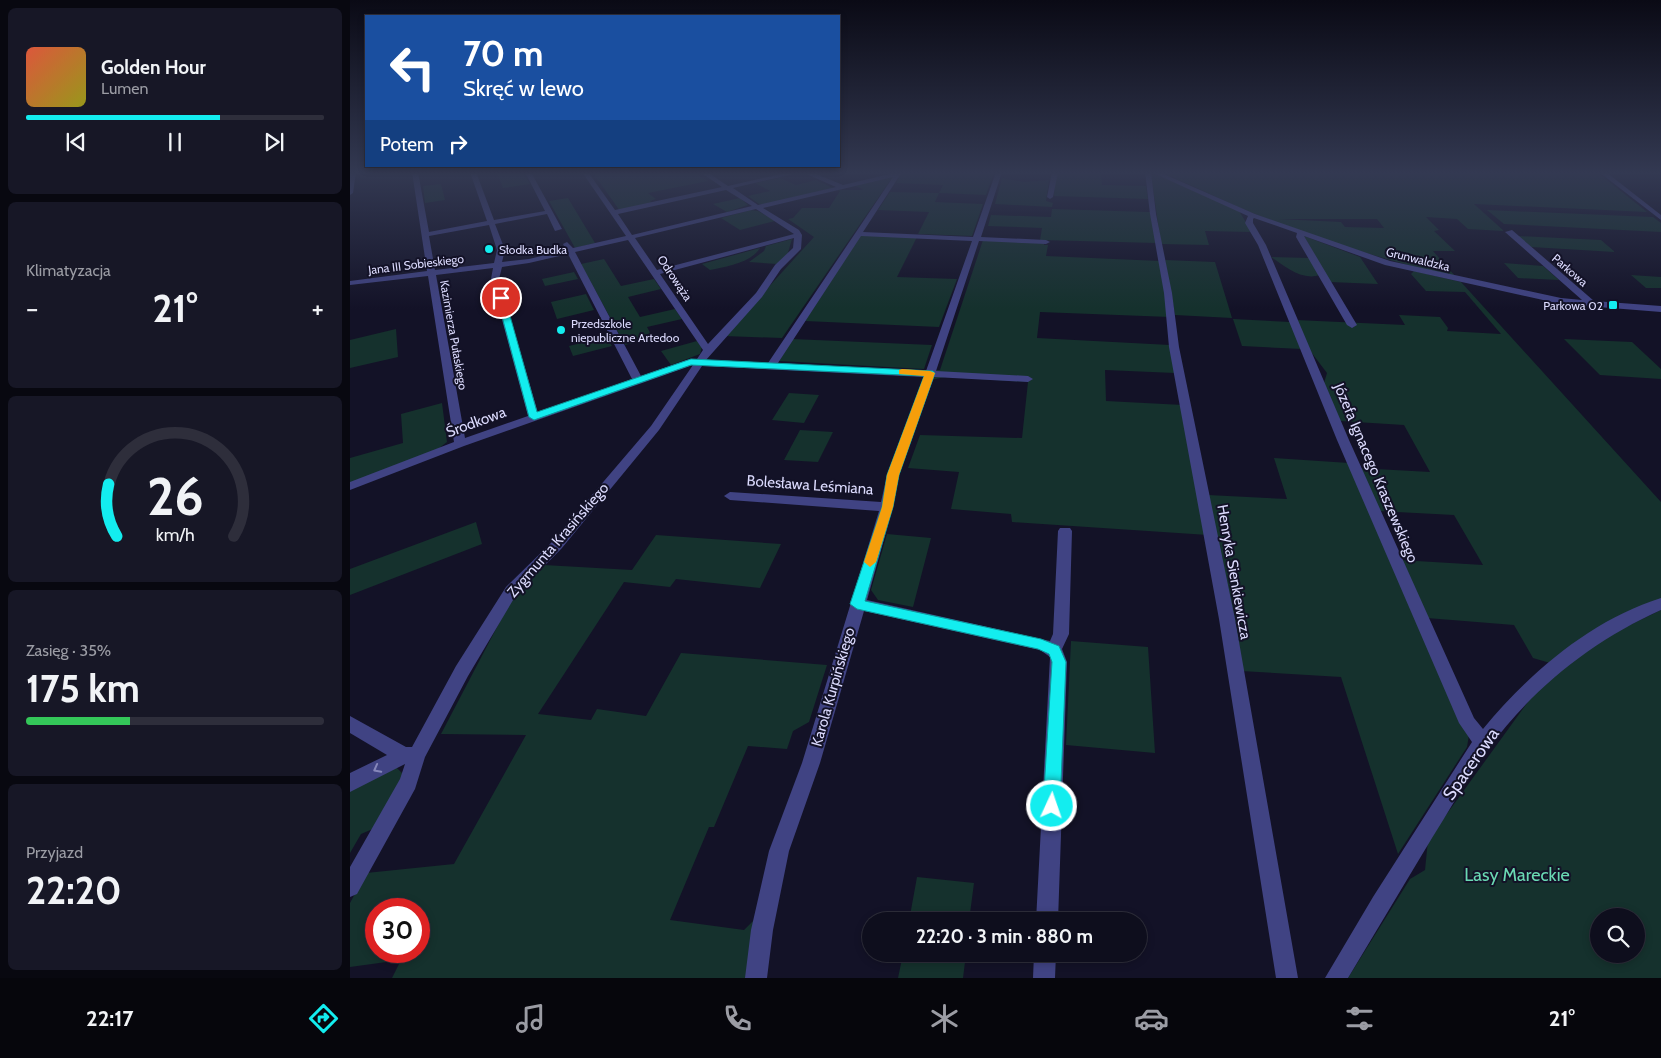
<!DOCTYPE html>
<html lang="pl">
<head>
<meta charset="utf-8">
<style>
	body { margin:0; font-family:Cabin,sans-serif; background:#171726; color:#f1f3f6; height:100vh; display:flex; flex-direction:column; font-size:19px; white-space:nowrap }
	* { box-sizing:border-box; margin:0 }
	p { font-size:16px; color:#9b9ca4 }
	.icon { flex:none; width:28px; height:28px; fill:none; stroke:currentColor; stroke-width:2; stroke-linecap:round; stroke-linejoin:round }
	.map { position:relative; flex:1; overflow:hidden }
	.details { display:flex; flex-direction:column; gap:8px; padding:8px; background:#080810; width:350px }
	.details>* { flex:none }
	.banner { position:absolute; left:15px; top:15px; width:475px; height:152px; border-radius:0px; box-shadow:0 2px 8px #0003,0 0 0 1px #2e2e3b; background:#1a4fa0; color:#fff; overflow:hidden }
	.controls { position:absolute; left:1240px; top:908px; display:grid; gap:10px }
	.controls a { display:grid; place-items:center; width:55px; height:55px; border-radius:50%; background:#0e0e1d; box-shadow:0 2px 8px #0003,0 0 0 1px #2e2e3b; font-size:25px }
	.speed { position:absolute; left:15px; top:898px; display:flex; gap:10px; font-size:25px; font-weight:700; text-align:center }
	.speed>* { display:grid; place-content:center; width:65px; height:65px; border-radius:50%; background:#0e0e1d; box-shadow:0 2px 8px #0003,0 0 0 1px #2e2e3b; line-height:1 }
	.speed .limit { border:8px solid #d22; background:#fff; color:#111 }
	.pin { position:absolute; display:grid; place-items:center; width:42px; height:42px; color:#fff; margin:-21px; border:2px solid #fff; border-radius:50%; box-shadow:0 1px 5px #0007 }
	.me { position:absolute; width:55px; margin:-28px; rotate:3deg; stroke-linejoin:round; filter:drop-shadow(0 0 4px #0008) }
	.turn { display:flex; align-items:center; gap:18px; height:105px; padding:0 15px; font-size:22px }
	.turn .icon { width:65px; height:65px; stroke-width:2.5 }
	.turn b { display:block; font-size:35px; line-height:42px }
	.then { display:flex; align-items:center; height:48px; padding:0 15px; background:#0003; gap:10px; font-size:19px }
	.big { font-size:38px; font-weight:700; line-height:1.1 }
	.details .tile { flex:1; display:flex; flex-direction:column; justify-content:center; gap:8px; min-width:0; padding:0 18px; border-radius:8px; background:#171726 }
	.details .dial { align-items:center; gap:0 }
	.dial svg { height:130px; overflow:visible; fill:none; stroke:#2e2e3b; stroke-width:7; stroke-linecap:round; text-anchor:middle }
	.dial text { fill:#f1f3f6; stroke:none }
	.song { display:flex; align-items:center; gap:15px }
	.cover { width:60px; height:60px; border-radius:8px; background:linear-gradient(135deg,hsl(10 70% 55%),hsl(60 70% 35%)) }
	.played { height:5px; border-radius:2px; background:linear-gradient(90deg,#13edef 65%,#2e2e3b 65%) }
	.keys { display:flex; justify-content:space-around; direction:ltr }
	.heat { display:flex; justify-content:space-between; align-items:center; font-size:28px; direction:ltr }
	.charge { height:8px; border-radius:4px; background:linear-gradient(90deg,#34c759 35%,#2e2e3b 0) }
	.trip { position:absolute; left:512px; top:912px; width:285px; height:50px; border-radius:25px; background:#0e0e1d; box-shadow:0 2px 8px #0003,0 0 0 1px #2e2e3b; font-weight:700; line-height:50px; text-align:center }
	.tab-bar { display:flex; height:80px; justify-content:space-around; align-items:center; background:#06060c; color:#9b9ca4 }
	.tab-bar .icon { width:35px; height:35px }
	.tab-bar .current { color:#13edef }
	.tab-bar b { font-size:22px; color:#f1f3f6 }
	main { display:flex; flex:1; min-height:0 }
	.map>svg:first-child { display:block }
</style>
</head>
<body>
<main>
<section class="details">
<div class="tile">
<div class="song"><i class="cover"></i><div><b>Golden Hour</b><p>Lumen</p></div></div>
<div class="played"></div>
<div class="keys"><svg class="icon" aria-label="previous" viewBox="0 0 24 24"><path d="M18 5L8 12l10 7zM5 5v14"/></svg><svg class="icon" aria-label="pause" viewBox="0 0 24 24"><path d="M8 5v14M16 5v14"/></svg><svg class="icon" aria-label="next" viewBox="0 0 24 24"><path d="M6 5l10 7-10 7zM19 5v14"/></svg></div>
</div>
<div class="tile"><p>Klimatyzacja</p>
<div class="heat"><a>−</a><b class="big">21°</b><a>+</a></div>
</div>
<div class="tile dial"><svg viewBox="0 0 100 80">
<path d="M14 69A42 42 0 1 1 86 69"/>
<path d="M14 69A42 42 0 0 1 9 37" stroke="#13edef"/>
<text x="50" y="56" font-size="32" font-weight="700">26</text>
<text x="50" y="72" font-size="11">km/h</text>
</svg></div>
<div class="tile"><p>Zasięg · 35%</p><b class="big">175 km</b><div class="charge"></div></div>
<div class="tile"><p>Przyjazd</p><b class="big">22:20</b></div>
</section>
<div class="map">
<svg width="1311" height="978" viewBox="0 0 1311 978">
	<rect width="100%" height="100%" fill="#131227"/>
	<path fill="#15312d" fill-rule="evenodd" d="M147,172H173L180,184L153,188Z
		M343,172L358,181L298,193L306,199L300,201L303,204L270,211L243,173Z
		M561,172H644L636,195L589,193L585,202L633,204L622,236L568,234L579,212L528,210L540,192L589,193L593,185L546,183L549,178L541,179L432,338L374,336L464,237L438,219L443,218L452,208H479L490,191L488,190H511L513,189L505,186Z
		M706,172H751L752,185L796,186L798,199L704,196Z
		M810,172H1247L1297,212L1124,204L1154,231L1118,229L1107,219L1076,217L1089,230L1084,231L1105,251H1083L1106,277C1041,262 977,242 915,218C879,204 845,186 810,172ZM929,219H1027L1034,228L995,227L991,222Z
		M801,174L813,177L889,211L902,232L855,231L859,245L811,244Z
		M430,178L446,185L466,180L483,188L415,204H409L398,196L420,191L405,183Z
		M652,178L674,182L699,180L696,201L703,203L702,207L645,204Z
		M91,184L95,200L75,203L73,186Z
		M218,198L245,243L225,248L199,201Z
		M390,198L398,205L377,212L363,204Z
		M702,209L800,212L807,243L690,240L692,228L638,226L641,215L701,217Z
		M401,210L408,211L425,221L390,230L371,218Z
		M1137,210L1303,217L1311,223V232L1154,224Z
		M511,235L567,237L547,277L607,279L589,327L455,321Z
		M954,236L1010,257L1028,284L980,282Z
		M1168,236L1251,240L1265,252L1181,247Z
		M442,239L437,256L427,264L399,262L414,251L416,246Z
		M633,240L694,242V245H698L696,256L810,261L820,317L690,312L687,338L820,345L825,373L755,370L756,401L833,405L858,535L662,522L661,514L601,509L609,472L558,468L570,435L672,438L678,382L595,377L581,380L585,370H590Z
		M410,248C401,263 375,267 360,270L352,264Z
		M921,257L960,258L970,275C951,281 935,266 921,257Z
		M254,259L271,286L304,279L311,289L278,297L290,317L325,309L332,319L297,327L303,338L275,345L231,264Z
		M815,260L865,262L882,318L825,315Z
		M1154,263L1193,266L1209,280L1168,278Z
		M1064,271L1111,282L1311,502V600L1200,663L1183,658L1164,625L1077,618L1050,560L1133,565L1104,515L1028,511L1008,468L1080,472L1054,425L990,421L974,383L977,373L961,352L946,320L1055,325L1049,315L1090,317L1098,328L1097,331L1151,334L1115,292L1076,291L1061,274Z
		M224,272L228,279L195,286L192,279Z
		M1281,275L1311,277V288H1296Z
		M236,294L244,310L207,319L201,302Z
		M883,319L940,322L952,349L892,346Z
		M46,329L48,357L0,368V340Z
		M257,337L262,346L223,356L219,346Z
		M442,339L582,345L574,369L429,361Z
		M1214,339L1282,342L1311,369V379L1250,375Z
		M347,341L352,347L350,354L321,365L311,351Z
		M439,393L469,395L454,423L422,420Z
		M92,403L97,442L88,449L0,483V458L53,443L51,414Z
		M450,430L483,432L468,462L434,460Z
		M924,458L999,463L1119,735L1117,747L1048,854L991,677L891,671L858,495L937,499Z
		M126,522L132,544L0,595V569Z
		M537,534L581,538L563,607L528,600L521,590Z
		M306,535L431,544L410,588L326,579L320,587L274,582L188,714L241,720L247,709L296,716L331,653L477,665L459,722L443,731L437,749L398,746L364,827H359L320,920L394,930L406,918L397,978H42L51,960L0,967V903L16,873L104,864L176,735L91,734L167,589L194,565L282,570ZM26,909H69V951H26Z
		M1311,610V978H998L1060,879L1075,870L1078,840L1185,692L1207,671L1261,634ZM1249,916H1286V954H1249Z
		M721,641L798,647L805,753L716,745Z
		M44,765L53,774L25,828L11,834L0,853V788Z
		M567,877L624,883L619,921H559Z
		M553,954H616L613,978H548Z"/>
	<g fill="none" stroke-linecap="round" stroke-linejoin="round">
		<path fill="#404383" fill-rule="evenodd" d="M0,172H6L3,193L0,195Z
			M62,172H68L79,232L137,221L120,172H126L144,220L195,211L175,172H181L212,229L205,231L197,214L145,224L155,250L152,262L179,259L216,250L213,244L217,242L223,248L276,236L232,172H238L265,210L372,187L350,172H357L378,186L440,172H452L383,188L408,205L486,187L452,172H461L493,185L548,172H559L550,175L513,232L623,237L646,172H652L631,237L696,240L700,242L696,244L629,241L586,371L678,376L683,379L678,382L584,377L549,475L543,507L517,600L700,641L703,634L708,531L710,528H720L722,531L719,634L712,649L717,662L708,921H686L700,657L690,650L514,611L470,763L439,851L423,930L417,978H395L401,930L419,851L452,763L529,511L380,500L374,496L380,492L531,502L537,475L574,377L352,366L309,430L212,548L166,595L118,676L75,757L65,789L7,894L0,897V867L50,779L55,764L0,792V773L37,755L0,733V716L56,747H62L106,666L156,587L202,542L301,426L343,365L114,446L0,490V482L104,442L78,276L0,285V281L77,271ZM543,177L418,363L356,360L412,297L431,269L451,249L452,235L449,230L413,208ZM376,190L402,206L282,235L268,214ZM406,209L444,234L307,270L285,238ZM139,225L147,250L144,263L85,270L79,236ZM511,236L622,241L576,371L428,363ZM444,238L443,248L425,265L406,293L358,344L310,274ZM278,240L353,350L347,359L337,360L291,376L225,252ZM218,254L282,379L188,413L149,279L152,267L179,263ZM143,268L141,279L178,416L115,438L86,275Z
			M702,172H708L703,197L700,199L697,197Z
			M795,172H801L806,214L822,293L829,347L885,619L948,978H926L869,619L819,347L814,293L800,214Z
			M801,172H809L905,214L1040,261L1211,298L1232,300L1155,232L1162,230L1244,301L1311,306V312L1211,304L1035,265L954,236L1007,325L1002,328L997,325L946,237L947,233L904,218L903,219V223L916,245L999,440L1124,718L1133,729C1179,673 1241,620 1311,598V610C1242,641 1183,688 1139,748C1118,777 1101,808 1082,838C1054,885 1026,931 998,978H975L1023,897L1122,742L1109,723L987,440L908,245L895,223L898,216Z
			M1249,172H1256L1311,215V220Z
			M684,954H706L705,978H683Z"/>
	</g>
	<defs><path id="oneway-chevron" d="M-2-3.5L2.5 0L-2 3.5" fill="none" stroke-width="1.6" stroke-linecap="round" stroke-linejoin="round" transform="scale(1.25)"/></defs>
	<use stroke="#8687ba" href="#oneway-chevron" transform="translate(27 769) rotate(152)"/>
	<linearGradient id="sky" x2="0" y2="1"><stop stop-color="#0a0a15"/><stop offset="0.56" stop-color="#333952"/><stop offset="1" stop-color="#333952" stop-opacity="0"/></linearGradient>
	<rect width="1311" height="309" fill="url(#sky)"/>
	<path fill="#13edef" stroke="#0c9a9b" d="M151,296L155,298L187,412L341,359L583,371L585,373L549,475L543,507L515,601L691,639L709,646L716,662L710,806L708,812L702,815L696,812L693,806L702,662L699,654L688,649L507,609L500,604L532,507L537,475L574,376L341,365L184,420L179,417L147,298Z"/>
	<path fill="#f59e0b" d="M552,369L580,371L585,373L549,475L543,507L526,562L520,567L514,562L532,507L537,475L574,376L549,374V370Z"/>
	<g fill="#13edef" stroke="#131227" stroke-width="2">
		<circle cx="139" cy="249" r="5"/>
		<rect x="1258" y="300" width="10" height="10" rx="2.5"/>
		<circle cx="211" cy="330" r="5"/>
	</g>
	<g text-anchor="middle" dominant-baseline="central" stroke-width="4" stroke-linejoin="round" paint-order="stroke">
		<g font-size="12" fill="#dbdafd" stroke="#131227" text-anchor="start">
			<text x="149" y="249">Słodka Budka</text>
			<text x="1253" y="305" text-anchor="end">Parkowa 02</text>
			<text x="221" y="323">Przedszkole<tspan x="221" dy="14">niepubliczne Artedoo</tspan></text>
		</g>
		<g font-size="12" fill="#dbdafd" stroke="#131227">
			<text transform="translate(1068 259) rotate(14)">Grunwaldzka</text>
			<text transform="translate(66 264) rotate(-7)">Jana III Sobieskiego</text>
			<text transform="translate(1220 270) rotate(41)">Parkowa</text>
			<text transform="translate(325 278) rotate(56)">Odrowąża</text>
			<text transform="translate(104 335) rotate(80)">Kazimierza Pułaskiego</text>
		</g>
		<g font-size="15" fill="#dbdafd" stroke="#131227">
			<text transform="translate(126 422) rotate(-20)">Środkowa</text>
			<text transform="translate(1026 473) rotate(67)">Józefa Ignacego Kraszewskiego</text>
			<text transform="translate(460 485) rotate(4)">Bolesława Leśmiana</text>
			<text transform="translate(208 540) rotate(-49)">Zygmunta Krasińskiego</text>
			<text transform="translate(884 572) rotate(80)">Henryka Sienkiewicza</text>
			<text transform="translate(483 687) rotate(-74)">Karola Kurpińskiego</text>
		</g>
		<g font-size="18" fill="#dbdafd" stroke="#131227">
			<text transform="translate(1121 764) rotate(-55)">Spacerowa</text>
		</g>
		<g font-size="18" fill="#6ad9b3" stroke="#131227">
			<text x="1167" y="875">Lasy Mareckie</text>
		</g>
	</g>
</svg>
<div class="controls">
<a><svg class="icon" aria-label="search" viewBox="0 0 24 24"><circle cx="10" cy="10" r="6"/><path d="M15 15l6 6"/></svg></a>
</div>
<div class="speed"><div class="limit">30</div></div>
<div class="pin" style="left:151px;top:298px;background:#d93025"><svg class="icon" aria-label="arrive" viewBox="0 0 24 24"><path d="M6 21V4h12l-3 4 3 4H6"/></svg></div>
<svg class="me" style="left:702px;top:806px" viewBox="-20 -20 40 40"><circle r="17" fill="#13edef" stroke="#fff" stroke-width="3"/><path d="M0-11L8 9 0 5-8 9z" fill="#fff"/></svg>
<div class="trip">22:20 · 3 min · 880 m</div>
<div class="banner">
<div class="turn"><svg class="icon" aria-label="left" viewBox="0 0 24 24"><path d="M17 20v-9H6M10 6l-5 5 5 5"/></svg><div><b>70 m</b>Skręć w lewo</div></div>
<div class="then">Potem<svg class="icon" aria-label="right" viewBox="0 0 24 24"><path d="M7 20v-9h11M14 6l5 5-5 5"/></svg></div>
</div>
</div>
</main>
<nav class="tab-bar">
<b>22:17</b>
<svg class="icon current" aria-label="directions" viewBox="0 0 24 24"><path d="M12 3l9 9-9 9-9-9zM9 14v-3h6M13 9l2 2-2 2"/></svg>
<svg class="icon" aria-label="music" viewBox="0 0 24 24"><path d="M9 18V5l10-2v13"/><circle cx="6" cy="18" r="3"/><circle cx="16" cy="16" r="3"/></svg>
<svg class="icon" aria-label="phone" viewBox="0 0 24 24"><path d="M5 4h4l2 5-3 2q2 4 5 5l2-3 5 2v4C11 20 4 13 5 4z"/></svg>
<svg class="icon" aria-label="climate" viewBox="0 0 24 24"><path d="M12 3v18M4 7l16 10M4 17L20 7"/></svg>
<svg class="icon" aria-label="car" viewBox="0 0 24 24"><path d="M5 17H2v-5l4-1 3-4h7l3 4 3 1v5h-3M9 17h6M6 11h13"/><circle cx="7" cy="17" r="2"/><circle cx="17" cy="17" r="2"/></svg>
<svg class="icon" aria-label="filters" viewBox="0 0 24 24"><path d="M4 7h16M4 17h16"/><circle cx="9" cy="7" r="2"/><circle cx="15" cy="17" r="2"/></svg>
<b>21°</b>
</nav>
</body>
</html>
